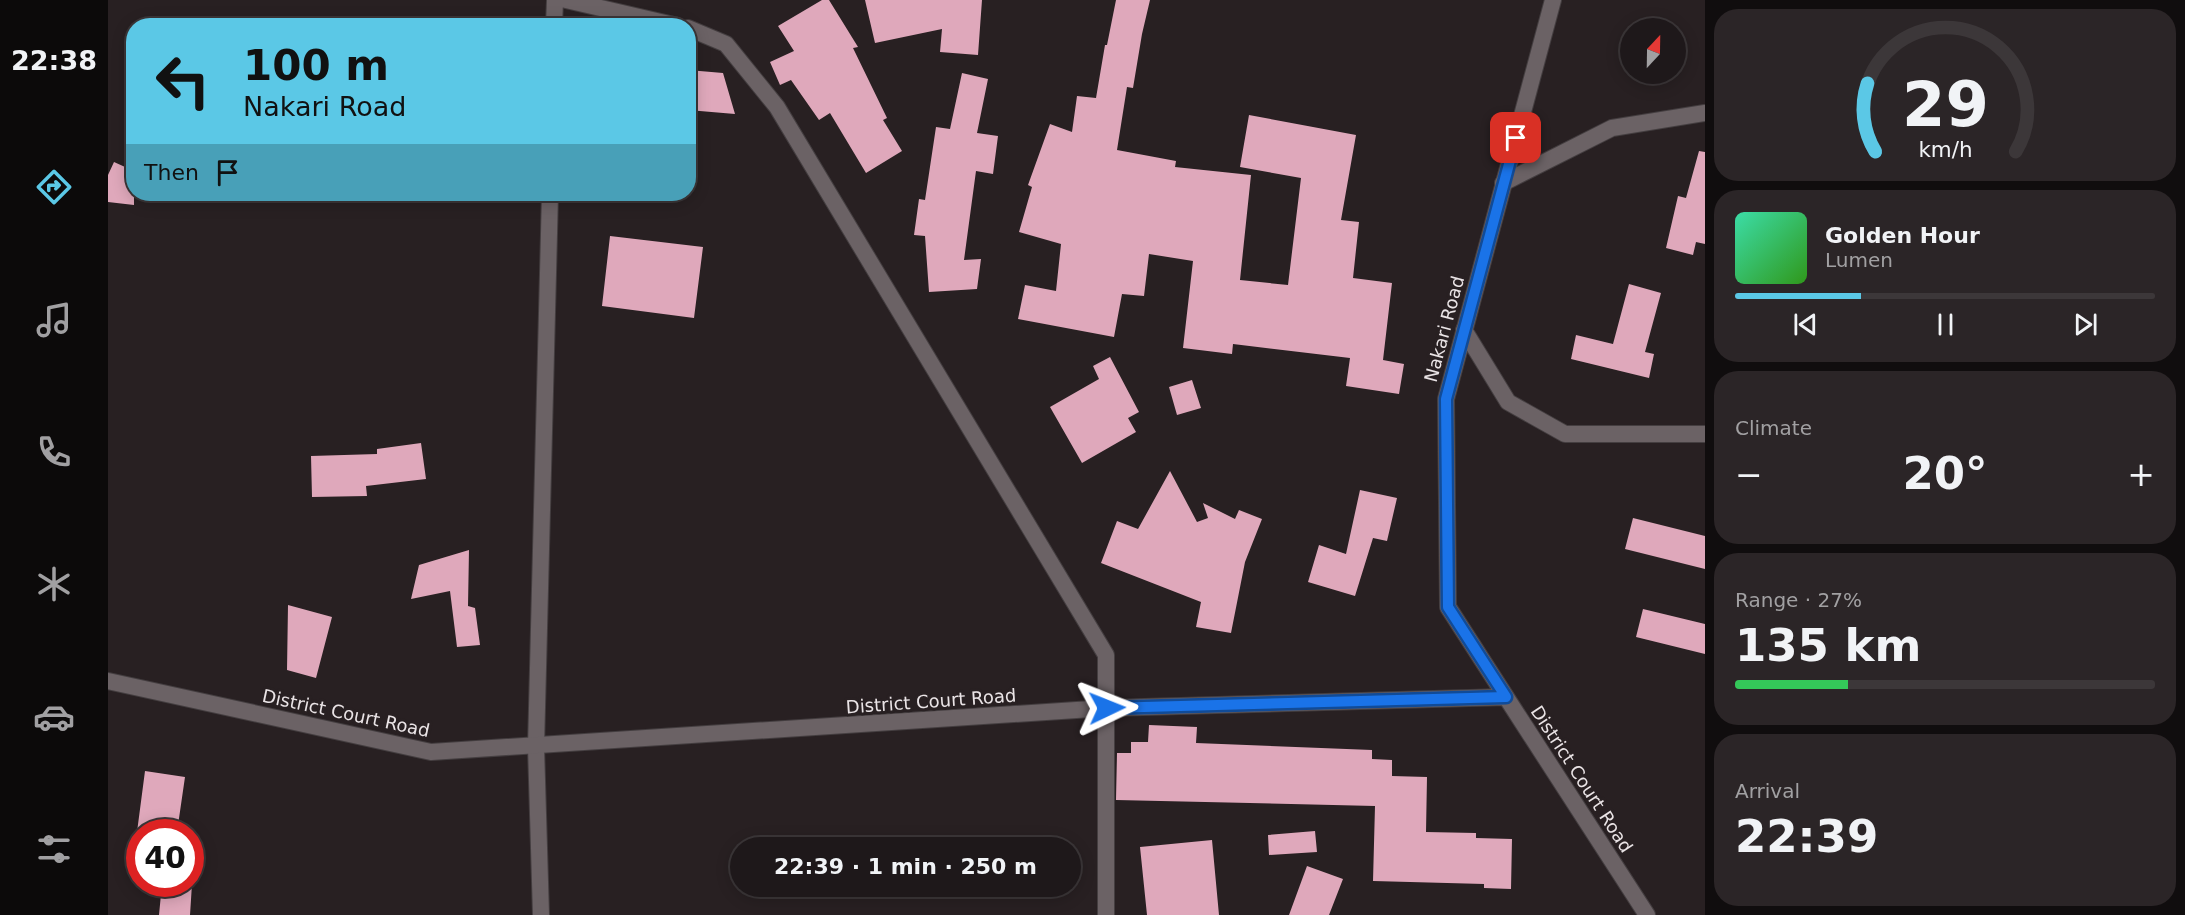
<!DOCTYPE html>
<html lang="en">
<head>
<meta charset="utf-8">
<style>
	body { margin:0; font-family:"DejaVu Sans",sans-serif; background:#2b2527; color:#f1f3f6; height:100vh; display:flex; flex-direction:column; font-size:22px; white-space:nowrap }
	* { box-sizing:border-box; margin:0 }
	p { font-size:20px; color:#a1a0a2 }
	.icon { flex:none; width:33px; height:33px; fill:none; stroke:currentColor; stroke-width:2; stroke-linecap:round; stroke-linejoin:round }
	.map { position:relative; flex:1; overflow:hidden }
	.panel { display:flex; flex-direction:column; gap:9px; padding:9px; background:#100d0e; width:480px }
	.panel>* { flex:none }
	.guide { position:absolute; left:18px; top:18px; width:570px; height:183px; border-radius:24px; box-shadow:0 3px 15px #0003,0 0 0 2px #3c3739; background:#5bc8e6; color:#111; overflow:hidden }
	.needle { width:39px; rotate:22deg }
	.controls { position:absolute; left:1512px; top:18px; display:grid; gap:12px }
	.controls a { display:grid; place-items:center; width:66px; height:66px; border-radius:50%; background:#1e181a; box-shadow:0 3px 15px #0003,0 0 0 2px #3c3739; font-size:30px }
	.speed { position:absolute; left:18px; top:819px; display:flex; gap:12px; font-size:30px; font-weight:700; text-align:center }
	.speed>* { display:grid; place-content:center; width:78px; height:78px; border-radius:50%; background:#1e181a; box-shadow:0 3px 15px #0003,0 0 0 2px #3c3739; line-height:1 }
	.speed .limit { border:9px solid #d22; background:#fff; color:#111 }
	.pin { position:absolute; display:grid; place-items:center; width:51px; height:51px; color:#fff; margin:-26px; border-radius:12px; box-shadow:0 3px 9px #0006 }
	.me { position:absolute; width:66px; margin:-33px; rotate:88deg; stroke-linejoin:round; filter:drop-shadow(0 0 4px #0008) }
	.turn { display:flex; align-items:center; gap:21px; height:126px; padding:0 18px; font-size:27px }
	.turn .icon { width:78px; height:78px; stroke-width:2.5 }
	.turn b { display:block; font-size:42px; line-height:51px }
	.then { display:flex; align-items:center; height:57px; padding:0 18px; background:#0003; gap:12px; font-size:22px }
	.big { font-size:45px; font-weight:700; line-height:1.1 }
	.panel .widget { flex:1; display:flex; flex-direction:column; justify-content:center; gap:9px; min-width:0; padding:0 21px; border-radius:24px; background:#2b2527 }
	.panel .dial { align-items:center; gap:0 }
	.dial svg { height:156px; overflow:visible; fill:none; stroke:#3c3739; stroke-width:7; stroke-linecap:round; text-anchor:middle }
	.dial text { fill:#f1f3f6; stroke:none }
	.song { display:flex; align-items:center; gap:18px }
	.cover { width:72px; height:72px; border-radius:9px; background:linear-gradient(135deg,hsl(160 70% 55%),hsl(110 70% 35%)) }
	.played { height:6px; border-radius:3px; background:linear-gradient(90deg,#5bc8e6 30%,#3c3739 30%) }
	.keys { display:flex; justify-content:space-around; direction:ltr }
	.heat { display:flex; justify-content:space-between; align-items:center; font-size:33px; direction:ltr }
	.charge { height:9px; border-radius:4px; background:linear-gradient(90deg,#34c759 27%,#3c3739 0) }
	.trip { position:absolute; left:622px; top:837px; width:351px; height:60px; border-radius:30px; background:#1e181a; box-shadow:0 3px 15px #0003,0 0 0 2px #3c3739; font-weight:700; line-height:60px; text-align:center }
	main { display:flex; flex:1; min-height:0 }
	.dock { display:flex; flex-direction:column; width:108px; justify-content:space-around; align-items:center; background:#0c0a0a; color:#a1a0a2 }
	.dock .icon { width:42px; height:42px }
	.dock .current { color:#5bc8e6 }
	.dock b { font-size:27px; color:#f1f3f6 }
	.map>svg:first-child { display:block }
</style>
</head>
<body>
<main>
<nav class="dock">
<b>22:38</b>
<svg class="icon current" aria-label="directions" viewBox="0 0 24 24"><path d="M12 3l9 9-9 9-9-9zM9 14v-3h6M13 9l2 2-2 2"/></svg>
<svg class="icon" aria-label="music" viewBox="0 0 24 24"><path d="M9 18V5l10-2v13"/><circle cx="6" cy="18" r="3"/><circle cx="16" cy="16" r="3"/></svg>
<svg class="icon" aria-label="phone" viewBox="0 0 24 24"><path d="M5 4h4l2 5-3 2q2 4 5 5l2-3 5 2v4C11 20 4 13 5 4z"/></svg>
<svg class="icon" aria-label="climate" viewBox="0 0 24 24"><path d="M12 3v18M4 7l16 10M4 17L20 7"/></svg>
<svg class="icon" aria-label="car" viewBox="0 0 24 24"><path d="M5 17H2v-5l4-1 3-4h7l3 4 3 1v5h-3M9 17h6M6 11h13"/><circle cx="7" cy="17" r="2"/><circle cx="17" cy="17" r="2"/></svg>
<svg class="icon" aria-label="filters" viewBox="0 0 24 24"><path d="M4 7h16M4 17h16"/><circle cx="9" cy="7" r="2"/><circle cx="15" cy="17" r="2"/></svg>
</nav>
<div class="map">
<svg width="1597" height="915" viewBox="0 0 1597 915">
	<rect width="100%" height="100%" fill="#282022"/>
	<path fill="#dfa8bb" d="M714,0H721L750,47L745,48L779,118L775,120L794,151L758,173L722,113L711,120L683,80L672,85L662,62L686,51L670,26Z
		M757,0H874L870,55L832,52L834,29L767,43Z
		M1008,0H1042L1034,34L1025,88L1019,87L1009,150L1068,161L1067,167L1143,175L1132,280L1180,285L1193,178L1132,167L1141,115L1248,135L1233,220L1251,222L1245,278L1284,283L1275,360L1296,364L1291,394L1238,386L1242,358L1125,344L1124,354L1075,348L1085,261L1041,254L1036,296L1014,294L1006,337L910,319L917,285L948,291L953,244L911,232L924,187L920,185L942,124L964,132L969,96L988,98L997,45H999Z
		M580,70L615,73L627,114L580,110Z
		M854,73L880,79L869,133L890,136L885,174L868,171L856,260L873,259L869,289L821,292L817,236L806,235L811,199L817,200L828,127L842,129Z
		M1591,151L1597,152V244L1588,242L1585,255L1558,248L1570,196L1578,198Z
		M6,162L26,171V205L0,202V175Z
		M502,236L595,247L586,318L494,306Z
		M1521,284L1553,293L1537,352L1546,354L1541,378L1463,359L1468,335L1505,344Z
		M1002,357L1031,412L1020,418L1028,432L974,463L942,407L991,379L985,366Z
		M1084,380L1093,408L1069,415L1061,387Z
		M313,443L318,479L258,486L259,496L204,497L203,456L269,454V449Z
		M1062,471L1089,522L1100,518L1095,503L1127,519L1131,510L1154,519L1137,562L1123,633L1088,627L1093,602L993,563L1009,521L1030,529Z
		M1252,490L1289,498L1279,541L1265,538L1247,596L1200,582L1211,545L1238,554Z
		M1525,518L1597,536V569L1517,549Z
		M361,550L360,606L367,608L372,645L349,647L342,591L303,599L311,565Z
		M180,605L224,617L208,678L179,670Z
		M1535,609L1597,624V654L1528,637Z
		M1041,725L1089,727L1088,743L1264,750V759L1284,760V776L1319,777L1318,832L1368,833V838L1404,839L1403,889L1376,888V884L1265,881L1267,806L1008,800L1009,753H1023V742H1040Z
		M37,771L77,777L69,832H29Z
		M1207,831L1209,852L1161,855L1160,835Z
		M1104,840L1111,915H1039L1032,847Z
		M1199,866L1235,879L1221,915H1181Z
		M54,884H84L82,915H51Z"/>
	<g fill="none" stroke-linecap="round" stroke-linejoin="round">
		<defs>
			<path id="minor" d="M458,0L570,26
				M446,26L447,0
				M580,28L618,44L669,107L998,655V915
				M1395,183L1504,128L1597,113
				M1356,330L1400,402L1457,434H1597
				M433,915L428,747L442,194"/>
			<path id="tertiary" d="M0,681L323,752L999,708L1398,697L1539,915
				M1398,697L1340,607L1338,399L1445,0"/>
		</defs>
		<use href="#minor" stroke="#443e40" stroke-width="18"/>
		<use href="#tertiary" stroke="#443e40" stroke-width="18"/>
		<use href="#minor" stroke="#6b6265" stroke-width="16"/>
		<use href="#tertiary" stroke="#6b6265" stroke-width="16"/>
	</g>
	<g fill="none" stroke-linecap="round" stroke-linejoin="round">
		<defs>
			<path id="route" d="M999,708L1398,697L1340,607L1338,399L1408,138"/>
		</defs>
		<use href="#route" stroke="#114b97" stroke-width="15"/>
		<use href="#route" stroke="#1a73e8" stroke-width="10"/>
	</g>
	<g text-anchor="middle" dominant-baseline="central" stroke-width="6" stroke-linejoin="round" paint-order="stroke">
		<g font-size="18" fill="#eae4e6" stroke="#282022">
			<text transform="translate(1336 329) rotate(-75)">Nakari Road</text>
			<text transform="translate(823 701) rotate(-4)">District Court Road</text>
			<text transform="translate(238 713) rotate(12)">District Court Road</text>
			<text transform="translate(1474 779) rotate(57)">District Court Road</text>
		</g>
	</g>
</svg>
<div class="controls">
<a><svg class="needle" viewBox="-14 -14 28 28"><path d="M0-13l5 13h-10z" fill="#e53935"/><path d="M0 13l5-13h-10z" fill="#a1a0a2"/></svg></a>
</div>
<div class="speed"><div class="limit">40</div></div>
<div class="pin" style="left:1408px;top:138px;background:#d93025"><svg class="icon" aria-label="arrive" viewBox="0 0 24 24"><path d="M6 21V4h12l-3 4 3 4H6"/></svg></div>
<svg class="me" style="left:999px;top:708px" viewBox="-20 -20 40 40"><path d="M0-17L14 15 0 8-14 15z" fill="#1a73e8" stroke="#fff" stroke-width="4"/></svg>
<div class="trip">22:39 · 1 min · 250 m</div>
<div class="guide">
<div class="turn"><svg class="icon" aria-label="left" viewBox="0 0 24 24"><path d="M17 20v-9H6M10 6l-5 5 5 5"/></svg><div><b>100 m</b>Nakari Road</div></div>
<div class="then">Then<svg class="icon" aria-label="arrive" viewBox="0 0 24 24"><path d="M6 21V4h12l-3 4 3 4H6"/></svg></div>
</div>
</div>
<section class="panel">
<div class="widget dial"><svg viewBox="0 0 100 80">
<path d="M14 69A42 42 0 1 1 86 69"/>
<path d="M14 69A42 42 0 0 1 10 34" stroke="#5bc8e6"/>
<text x="50" y="56" font-size="32" font-weight="700">29</text>
<text x="50" y="72" font-size="11">km/h</text>
</svg></div>
<div class="widget">
<div class="song"><i class="cover"></i><div><b>Golden Hour</b><p>Lumen</p></div></div>
<div class="played"></div>
<div class="keys"><svg class="icon" aria-label="previous" viewBox="0 0 24 24"><path d="M18 5L8 12l10 7zM5 5v14"/></svg><svg class="icon" aria-label="pause" viewBox="0 0 24 24"><path d="M8 5v14M16 5v14"/></svg><svg class="icon" aria-label="next" viewBox="0 0 24 24"><path d="M6 5l10 7-10 7zM19 5v14"/></svg></div>
</div>
<div class="widget"><p>Climate</p>
<div class="heat"><a>−</a><b class="big">20°</b><a>+</a></div>
</div>
<div class="widget"><p>Range · 27%</p><b class="big">135 km</b><div class="charge"></div></div>
<div class="widget"><p>Arrival</p><b class="big">22:39</b></div>
</section>
</main>
</body>
</html>
